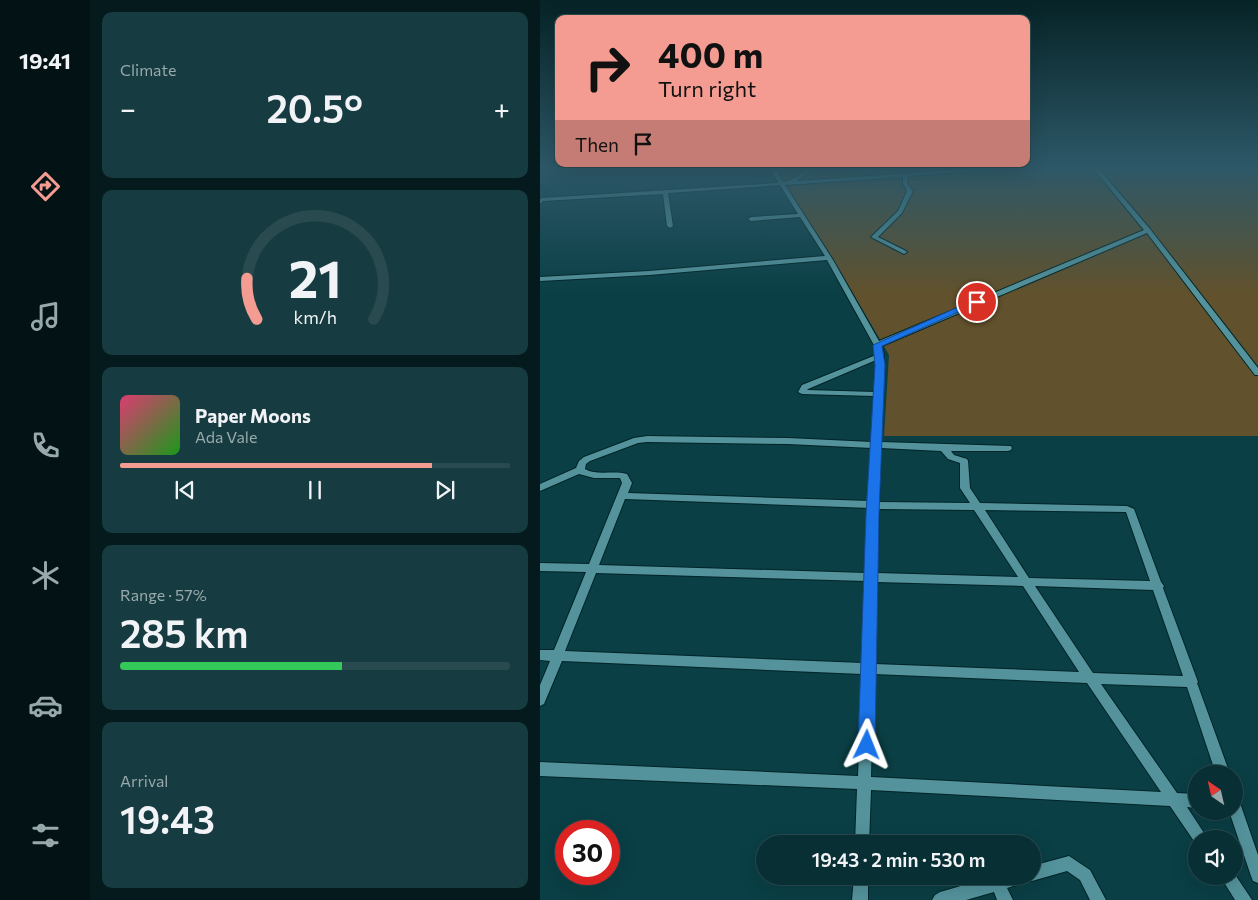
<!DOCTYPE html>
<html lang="en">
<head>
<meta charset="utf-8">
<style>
	body { margin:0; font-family:Commissioner,sans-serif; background:#163b40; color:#f1f3f6; height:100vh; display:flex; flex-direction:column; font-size:19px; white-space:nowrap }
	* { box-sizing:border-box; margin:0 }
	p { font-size:16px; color:#98a9ac }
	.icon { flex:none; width:28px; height:28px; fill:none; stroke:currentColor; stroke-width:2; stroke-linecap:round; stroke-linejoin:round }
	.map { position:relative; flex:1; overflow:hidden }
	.sheet { display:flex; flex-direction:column; gap:12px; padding:12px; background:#041a1d; width:450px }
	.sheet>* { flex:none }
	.guide { position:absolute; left:15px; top:15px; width:475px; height:152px; border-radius:10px; box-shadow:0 5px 20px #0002,0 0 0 1px #294a4f; background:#f59c92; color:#111; overflow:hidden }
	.needle { width:32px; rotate:326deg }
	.fabs { position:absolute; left:648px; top:765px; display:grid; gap:10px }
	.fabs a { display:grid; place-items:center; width:55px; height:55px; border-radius:50%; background:#082f34; box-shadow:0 5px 20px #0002,0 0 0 1px #294a4f; font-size:25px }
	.speed { position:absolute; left:15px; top:820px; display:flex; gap:10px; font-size:25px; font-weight:700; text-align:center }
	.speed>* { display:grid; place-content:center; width:65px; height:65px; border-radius:50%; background:#082f34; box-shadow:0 5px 20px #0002,0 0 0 1px #294a4f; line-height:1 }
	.speed .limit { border:8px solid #d22; background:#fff; color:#111 }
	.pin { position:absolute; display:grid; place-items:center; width:42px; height:42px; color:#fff; margin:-21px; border:2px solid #fff; border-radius:50%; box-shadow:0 1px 5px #0007 }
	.me { position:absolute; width:55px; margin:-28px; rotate:2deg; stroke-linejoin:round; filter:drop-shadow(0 0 4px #0008) }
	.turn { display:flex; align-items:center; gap:18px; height:105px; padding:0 20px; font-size:22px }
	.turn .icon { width:65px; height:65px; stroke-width:2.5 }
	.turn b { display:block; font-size:35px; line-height:42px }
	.then { display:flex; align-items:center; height:48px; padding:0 20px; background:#0003; gap:10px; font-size:19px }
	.big { font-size:38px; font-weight:600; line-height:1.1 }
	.sheet .widget { flex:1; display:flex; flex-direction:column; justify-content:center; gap:8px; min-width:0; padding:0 18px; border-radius:10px; background:#163b40 }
	.sheet .dial { align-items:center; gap:0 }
	.dial svg { height:130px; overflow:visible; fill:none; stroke:#294a4f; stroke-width:7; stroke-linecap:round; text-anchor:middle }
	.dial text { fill:#f1f3f6; stroke:none }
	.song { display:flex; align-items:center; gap:15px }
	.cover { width:60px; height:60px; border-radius:8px; background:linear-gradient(135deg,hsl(340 70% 55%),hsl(120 70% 35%)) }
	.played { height:5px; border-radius:2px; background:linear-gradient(90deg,#f59c92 80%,#294a4f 80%) }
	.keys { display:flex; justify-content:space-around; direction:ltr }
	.heat { display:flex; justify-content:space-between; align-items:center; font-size:28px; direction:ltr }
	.charge { height:8px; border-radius:4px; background:linear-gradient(90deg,#34c759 57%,#294a4f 0) }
	.trip { position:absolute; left:216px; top:835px; width:285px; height:50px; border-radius:25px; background:#082f34; box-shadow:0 5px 20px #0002,0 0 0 1px #294a4f; font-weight:600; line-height:50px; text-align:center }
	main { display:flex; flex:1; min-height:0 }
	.dock { display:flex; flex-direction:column; width:90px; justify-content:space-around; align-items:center; background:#031315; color:#98a9ac }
	.dock .icon { width:35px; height:35px }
	.dock .active { color:#f59c92 }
	.dock b { font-size:22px; color:#f1f3f6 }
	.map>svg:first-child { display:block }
</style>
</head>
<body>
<main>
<nav class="dock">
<b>19:41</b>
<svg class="icon active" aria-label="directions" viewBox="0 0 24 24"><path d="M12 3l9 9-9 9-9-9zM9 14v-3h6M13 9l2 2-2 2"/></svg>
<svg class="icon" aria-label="music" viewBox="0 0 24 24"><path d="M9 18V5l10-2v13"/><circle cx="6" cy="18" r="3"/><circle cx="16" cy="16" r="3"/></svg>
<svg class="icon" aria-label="phone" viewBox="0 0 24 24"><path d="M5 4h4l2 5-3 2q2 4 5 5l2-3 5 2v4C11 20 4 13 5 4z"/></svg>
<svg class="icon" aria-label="climate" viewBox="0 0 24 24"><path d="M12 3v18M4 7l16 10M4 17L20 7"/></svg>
<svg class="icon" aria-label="car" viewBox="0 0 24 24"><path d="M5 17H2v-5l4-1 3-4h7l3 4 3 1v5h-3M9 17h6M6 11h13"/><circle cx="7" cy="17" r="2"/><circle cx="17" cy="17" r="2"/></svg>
<svg class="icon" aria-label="filters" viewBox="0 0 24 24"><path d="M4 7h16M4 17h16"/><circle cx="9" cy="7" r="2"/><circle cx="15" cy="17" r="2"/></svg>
</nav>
<section class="sheet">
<div class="widget"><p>Climate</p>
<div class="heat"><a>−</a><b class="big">20.5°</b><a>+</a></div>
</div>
<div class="widget dial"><svg viewBox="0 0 100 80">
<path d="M14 69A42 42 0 1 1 86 69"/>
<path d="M14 69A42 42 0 0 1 8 44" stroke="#f59c92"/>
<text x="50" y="56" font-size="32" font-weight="700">21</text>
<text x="50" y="72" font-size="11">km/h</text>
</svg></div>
<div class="widget">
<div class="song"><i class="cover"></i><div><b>Paper Moons</b><p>Ada Vale</p></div></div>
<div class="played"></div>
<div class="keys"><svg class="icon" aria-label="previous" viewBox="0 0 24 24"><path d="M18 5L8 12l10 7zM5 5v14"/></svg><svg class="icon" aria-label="pause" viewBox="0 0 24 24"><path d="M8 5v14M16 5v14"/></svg><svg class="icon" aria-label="next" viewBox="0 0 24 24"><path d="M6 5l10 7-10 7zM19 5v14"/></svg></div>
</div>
<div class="widget"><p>Range · 57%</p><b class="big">285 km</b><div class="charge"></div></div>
<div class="widget"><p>Arrival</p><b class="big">19:43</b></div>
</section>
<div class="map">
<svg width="718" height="900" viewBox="0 0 718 900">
	<rect width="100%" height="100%" fill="#0a3f45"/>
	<path fill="#61512c" d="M235,168H718V436H344L349,355L303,276Z"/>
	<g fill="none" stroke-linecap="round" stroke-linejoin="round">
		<defs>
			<path id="minor" d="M230,168H235L243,182C256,181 262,168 274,168L257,181L443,168H470L368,176L367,183L373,191L362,213L338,237L366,251L367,252L364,254L331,237L358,211L367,191L363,183V177L245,185L293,260L339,341L604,230L553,168H558L610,229L718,368V375H715L607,233L342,346L344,356L341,442L471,446L472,448L471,450L468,451H411L414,455L427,459L428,461L430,488L440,503L587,506L594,509L621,582L624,586L623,588L658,682L657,683L690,774H676L647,687L561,684L637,793L656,794V808L647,807L668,839H656V844L630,806L331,790L329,844H315L317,789L0,776V762L318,776L322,674L22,661L4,704L0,706V685L10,661L0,660V650H14L46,572L0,571V563L49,564L82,483L80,478H54L39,474L0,491V484L36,468L39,461L44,457L94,438L107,436L248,438L332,442L334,396L262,394L258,392L262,385L336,355L335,347L287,260L109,275L0,281V277L109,271L285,256L260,217L211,221L208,219L211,217L258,214L240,185L128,193L133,226L130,228L127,226L123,194L3,201L0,204V199L2,198L239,183ZM336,360L335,392L267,390L268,389ZM107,442L248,444L332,448L330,501L88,493L92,483L87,474C74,470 57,476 45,469L46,464L50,461L98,443ZM341,448L401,451L408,459L420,463V488L430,503L339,502ZM85,499L330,508L327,573L59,565ZM339,509L434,510L478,577L337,573ZM445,510L586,512L610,581L489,578ZM56,573L326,581L323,663L25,651ZM337,582L483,586L539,672L335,664ZM495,586L613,590L643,676L553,673ZM334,674L547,683L621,792L331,777Z
				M306,168H316L337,174L335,175Z
				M694,798L699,800L718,855V883L713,881L711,876L689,811H694Z
				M529,856L550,870L566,900H550L540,880L527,871L492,881L489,880L483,883L467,888L473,900H457L454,892L426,900H392L395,895L400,892L456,876H492V866Z
				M694,873L712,900H695L680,876H694Z
				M314,876H328V900H312Z"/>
		</defs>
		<use href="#minor" stroke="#012428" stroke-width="2"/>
		<use href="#minor" fill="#54939c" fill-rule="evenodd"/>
	</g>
	<linearGradient id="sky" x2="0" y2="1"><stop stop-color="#062326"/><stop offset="0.57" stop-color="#2d5868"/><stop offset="1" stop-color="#2d5868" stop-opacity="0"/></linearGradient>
	<rect width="718" height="294" fill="url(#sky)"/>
	<path fill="#1a73e8" stroke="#114b97" d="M434,300L441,302L342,346L345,365L339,514L335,745L333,751L327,753L321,751L318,745L326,514L335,365L333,345Z"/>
</svg>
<div class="fabs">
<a><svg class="needle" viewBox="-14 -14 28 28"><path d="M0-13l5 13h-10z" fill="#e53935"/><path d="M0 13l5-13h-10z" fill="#98a9ac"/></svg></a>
<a><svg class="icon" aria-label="sound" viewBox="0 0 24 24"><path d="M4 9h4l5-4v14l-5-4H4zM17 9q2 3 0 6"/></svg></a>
</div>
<div class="speed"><div class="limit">30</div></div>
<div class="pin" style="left:437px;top:302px;background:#d93025"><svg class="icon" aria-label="arrive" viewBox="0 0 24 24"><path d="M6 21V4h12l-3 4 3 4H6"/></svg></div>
<svg class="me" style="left:327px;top:745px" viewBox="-20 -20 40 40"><path d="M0-17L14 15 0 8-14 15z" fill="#1a73e8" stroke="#fff" stroke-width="4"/></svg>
<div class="trip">19:43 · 2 min · 530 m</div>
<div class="guide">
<div class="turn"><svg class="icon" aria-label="right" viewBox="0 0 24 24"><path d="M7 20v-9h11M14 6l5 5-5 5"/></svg><div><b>400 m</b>Turn right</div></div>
<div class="then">Then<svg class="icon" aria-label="arrive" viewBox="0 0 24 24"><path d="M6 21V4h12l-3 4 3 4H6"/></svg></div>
</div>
</div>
</main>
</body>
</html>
